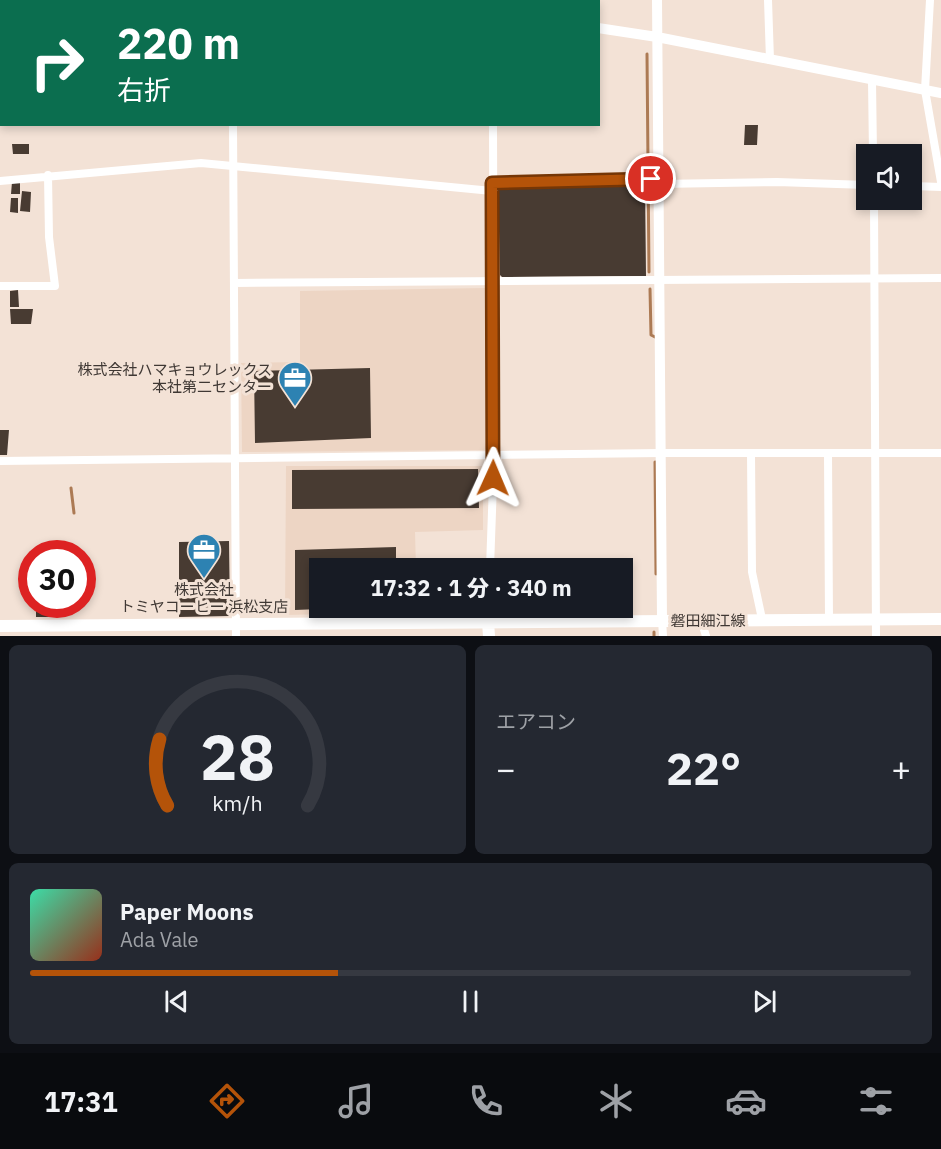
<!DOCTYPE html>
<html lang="ja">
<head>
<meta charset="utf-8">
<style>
	body { margin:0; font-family:"IBM Plex Sans","Noto Sans JP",sans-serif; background:#242831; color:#f1f3f6; height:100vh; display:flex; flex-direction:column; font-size:22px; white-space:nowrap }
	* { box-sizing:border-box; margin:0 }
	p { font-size:20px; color:#9ea1a6 }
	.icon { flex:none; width:33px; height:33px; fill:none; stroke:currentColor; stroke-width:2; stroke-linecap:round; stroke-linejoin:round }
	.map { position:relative; height:636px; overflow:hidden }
	.side { display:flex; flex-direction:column; gap:9px; padding:9px; background:#0d0f14; flex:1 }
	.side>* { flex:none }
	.top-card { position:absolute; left:0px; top:0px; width:600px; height:126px; box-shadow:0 3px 9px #0003; background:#0b6e4f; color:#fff; overflow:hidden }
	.controls { position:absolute; left:856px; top:144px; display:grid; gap:12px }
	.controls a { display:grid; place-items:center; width:66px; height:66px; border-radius:0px; background:#171b24; box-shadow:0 3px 9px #0003; font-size:30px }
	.speed { position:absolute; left:18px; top:540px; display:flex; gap:12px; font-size:30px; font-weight:700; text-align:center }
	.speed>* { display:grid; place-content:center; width:78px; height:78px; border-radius:50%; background:#171b24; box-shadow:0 3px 9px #0003; line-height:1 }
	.speed .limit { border:9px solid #d22; background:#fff; color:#111 }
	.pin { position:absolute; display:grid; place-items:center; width:51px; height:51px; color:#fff; margin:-26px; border:3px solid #fff; border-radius:50%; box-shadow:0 2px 6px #0007 }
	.me { position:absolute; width:66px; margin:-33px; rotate:1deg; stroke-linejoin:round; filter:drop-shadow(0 0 4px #0008) }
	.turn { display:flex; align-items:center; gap:21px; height:126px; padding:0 18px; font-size:27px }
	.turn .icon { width:78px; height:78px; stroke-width:2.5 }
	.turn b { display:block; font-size:42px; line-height:51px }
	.big { font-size:45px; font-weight:800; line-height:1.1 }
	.side .widget { flex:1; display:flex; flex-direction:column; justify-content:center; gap:9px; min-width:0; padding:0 21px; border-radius:9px; background:#242831 }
	.side .dial { align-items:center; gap:0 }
	.dial svg { height:156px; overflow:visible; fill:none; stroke:#363941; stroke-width:7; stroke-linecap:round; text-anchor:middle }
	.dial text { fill:#f1f3f6; stroke:none }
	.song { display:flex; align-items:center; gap:18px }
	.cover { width:72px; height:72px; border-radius:9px; background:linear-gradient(135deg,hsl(160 70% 55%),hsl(10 70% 35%)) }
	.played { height:6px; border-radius:3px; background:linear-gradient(90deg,#b45309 35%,#363941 35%) }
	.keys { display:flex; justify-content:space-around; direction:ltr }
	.heat { display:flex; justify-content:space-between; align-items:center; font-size:33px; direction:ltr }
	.side .tiles { flex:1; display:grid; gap:9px; grid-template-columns:1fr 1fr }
	.widget:last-child { grid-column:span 2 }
	.trip { position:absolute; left:309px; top:558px; width:324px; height:60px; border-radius:0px; background:#171b24; box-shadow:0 3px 9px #0003; font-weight:800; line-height:60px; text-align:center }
	.menu { display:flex; height:96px; justify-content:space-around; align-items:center; background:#090b0e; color:#9ea1a6 }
	.menu .icon { width:42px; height:42px }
	.menu .selected { color:#b45309 }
	.menu b { font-size:27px; color:#f1f3f6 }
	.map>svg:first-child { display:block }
</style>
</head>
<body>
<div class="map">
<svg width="941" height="636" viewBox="0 0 941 636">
	<rect width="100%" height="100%" fill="#f3e2d6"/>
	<path fill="#edd5c4" d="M486,288L488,447L484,450L242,452L241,363L300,362V291Z
		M286,466H483V530L415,532L416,568H320V608H416V612L285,615Z"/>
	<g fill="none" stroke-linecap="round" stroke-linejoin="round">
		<path stroke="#ac7a54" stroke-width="3" d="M647,54L649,272
			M650,289L651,335L655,337
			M655,462L656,574
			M71,488L74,513
			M654,632V636"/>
	</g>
	<path fill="#483b32" d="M745,125H758L757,145H744Z
		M12,144H29V154H13Z
		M12,182H20V194H11Z
		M645,184L646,276L502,277L500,275L498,188L503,186Z
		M22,191L31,192L30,212L20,211Z
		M11,198H18V213L10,212Z
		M18,290L19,307H10V291Z
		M10,309H33L31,324H11Z
		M370,368L371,438L255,443L254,371Z
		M0,430H9L7,455H0Z
		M478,469L479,508L292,509V470Z
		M229,541L230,616L179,617V542Z
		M396,547V568H320V609L295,610V550Z
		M36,604H77V607L72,608V614H52V617H36Z"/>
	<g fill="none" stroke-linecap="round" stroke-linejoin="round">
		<path stroke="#fff" stroke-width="8" d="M231,0V2
			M491,0V2
			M768,0L770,60
			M930,0L925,90L941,182
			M872,81L873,154
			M0,117H2
			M233,124L236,636
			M0,181L201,163L492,191
			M492,183L659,179
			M659,184L777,182L867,185
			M912,186L941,187
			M874,200L876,636
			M234,283L941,278
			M0,286H55L49,237L48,175
			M751,453L752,572L762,619
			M828,453L829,620
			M0,461L662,453H941
			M490,568L494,455L493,124
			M662,620L663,636
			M701,620L706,636
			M488,622L489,608"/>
		<path stroke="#fff" stroke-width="10" d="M441,0L449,2
			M657,0L662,620
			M598,28L657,37L941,93"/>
		<path stroke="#fff" stroke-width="12" d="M488,622L489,636
			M0,626L941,619"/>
	</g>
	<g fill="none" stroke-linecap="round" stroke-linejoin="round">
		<defs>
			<path id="route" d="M493,478L492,183L651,179"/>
		</defs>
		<use href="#route" stroke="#753606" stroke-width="15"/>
		<use href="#route" stroke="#b45309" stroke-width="10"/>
	</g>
	<defs>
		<symbol id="office-pin" viewBox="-11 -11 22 30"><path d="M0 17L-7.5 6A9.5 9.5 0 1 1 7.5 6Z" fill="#2d82b2" stroke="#f3e2d6"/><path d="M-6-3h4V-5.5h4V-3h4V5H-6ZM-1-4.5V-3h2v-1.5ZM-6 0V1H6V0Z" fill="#fff"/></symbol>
	</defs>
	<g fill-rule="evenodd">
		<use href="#office-pin" x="276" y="359" width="38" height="52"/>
		<use href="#office-pin" x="185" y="531" width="38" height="52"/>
	</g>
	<g text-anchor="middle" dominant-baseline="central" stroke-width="6" stroke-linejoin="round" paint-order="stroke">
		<g font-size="15" fill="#3f3834" stroke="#f3e2d6" text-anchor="end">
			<text x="272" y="369">株式会社ハマキョウレックス<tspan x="272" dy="17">本社第二センター</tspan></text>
			<text x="204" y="589" text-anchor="middle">株式会社<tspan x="204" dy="17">トミヤコーヒー 浜松支店</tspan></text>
		</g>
		<g font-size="15" fill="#3f3834" stroke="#f3e2d6">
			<text x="708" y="620">磐田細江線</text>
		</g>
	</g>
</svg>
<div class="controls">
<a><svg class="icon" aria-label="sound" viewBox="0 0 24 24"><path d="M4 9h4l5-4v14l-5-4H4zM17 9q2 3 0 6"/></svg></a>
</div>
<div class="speed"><div class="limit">30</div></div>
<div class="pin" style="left:651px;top:179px;background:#d93025"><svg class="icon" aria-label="arrive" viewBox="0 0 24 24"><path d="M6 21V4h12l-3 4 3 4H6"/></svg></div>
<svg class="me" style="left:493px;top:478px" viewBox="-20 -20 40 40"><path d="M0-17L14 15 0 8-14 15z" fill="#b45309" stroke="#fff" stroke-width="4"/></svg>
<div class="trip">17:32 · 1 分 · 340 m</div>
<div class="top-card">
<div class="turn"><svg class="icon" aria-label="right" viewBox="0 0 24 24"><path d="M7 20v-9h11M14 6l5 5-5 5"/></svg><div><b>220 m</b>右折</div></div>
</div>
</div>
<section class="side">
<div class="tiles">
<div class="widget dial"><svg viewBox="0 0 100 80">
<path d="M14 69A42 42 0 1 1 86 69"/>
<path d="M14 69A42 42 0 0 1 10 35" stroke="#b45309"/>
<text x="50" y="56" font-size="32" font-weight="700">28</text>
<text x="50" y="72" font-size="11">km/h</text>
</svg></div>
<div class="widget"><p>エアコン</p>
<div class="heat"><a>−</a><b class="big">22°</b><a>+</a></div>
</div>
<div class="widget">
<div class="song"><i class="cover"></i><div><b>Paper Moons</b><p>Ada Vale</p></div></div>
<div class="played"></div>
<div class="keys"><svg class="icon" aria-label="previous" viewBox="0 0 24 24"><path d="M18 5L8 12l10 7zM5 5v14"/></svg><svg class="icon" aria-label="pause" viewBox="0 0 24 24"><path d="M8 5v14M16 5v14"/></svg><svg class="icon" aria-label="next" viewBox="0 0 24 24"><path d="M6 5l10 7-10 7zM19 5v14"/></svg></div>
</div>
</div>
</section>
<nav class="menu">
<b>17:31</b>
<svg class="icon selected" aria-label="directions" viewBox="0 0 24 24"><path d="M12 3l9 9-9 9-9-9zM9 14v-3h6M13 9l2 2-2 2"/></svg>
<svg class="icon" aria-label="music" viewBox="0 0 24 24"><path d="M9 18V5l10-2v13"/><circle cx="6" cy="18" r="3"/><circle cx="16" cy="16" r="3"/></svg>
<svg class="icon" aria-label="phone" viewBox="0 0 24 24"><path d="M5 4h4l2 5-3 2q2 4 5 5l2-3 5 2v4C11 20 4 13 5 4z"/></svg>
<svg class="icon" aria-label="climate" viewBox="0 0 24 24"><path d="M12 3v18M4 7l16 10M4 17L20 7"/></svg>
<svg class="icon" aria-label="car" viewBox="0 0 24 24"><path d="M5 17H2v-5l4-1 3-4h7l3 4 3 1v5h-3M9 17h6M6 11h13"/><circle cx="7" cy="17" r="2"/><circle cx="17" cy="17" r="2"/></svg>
<svg class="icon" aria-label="filters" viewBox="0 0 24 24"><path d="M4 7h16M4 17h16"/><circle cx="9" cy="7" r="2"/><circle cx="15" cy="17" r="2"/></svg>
</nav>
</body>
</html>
